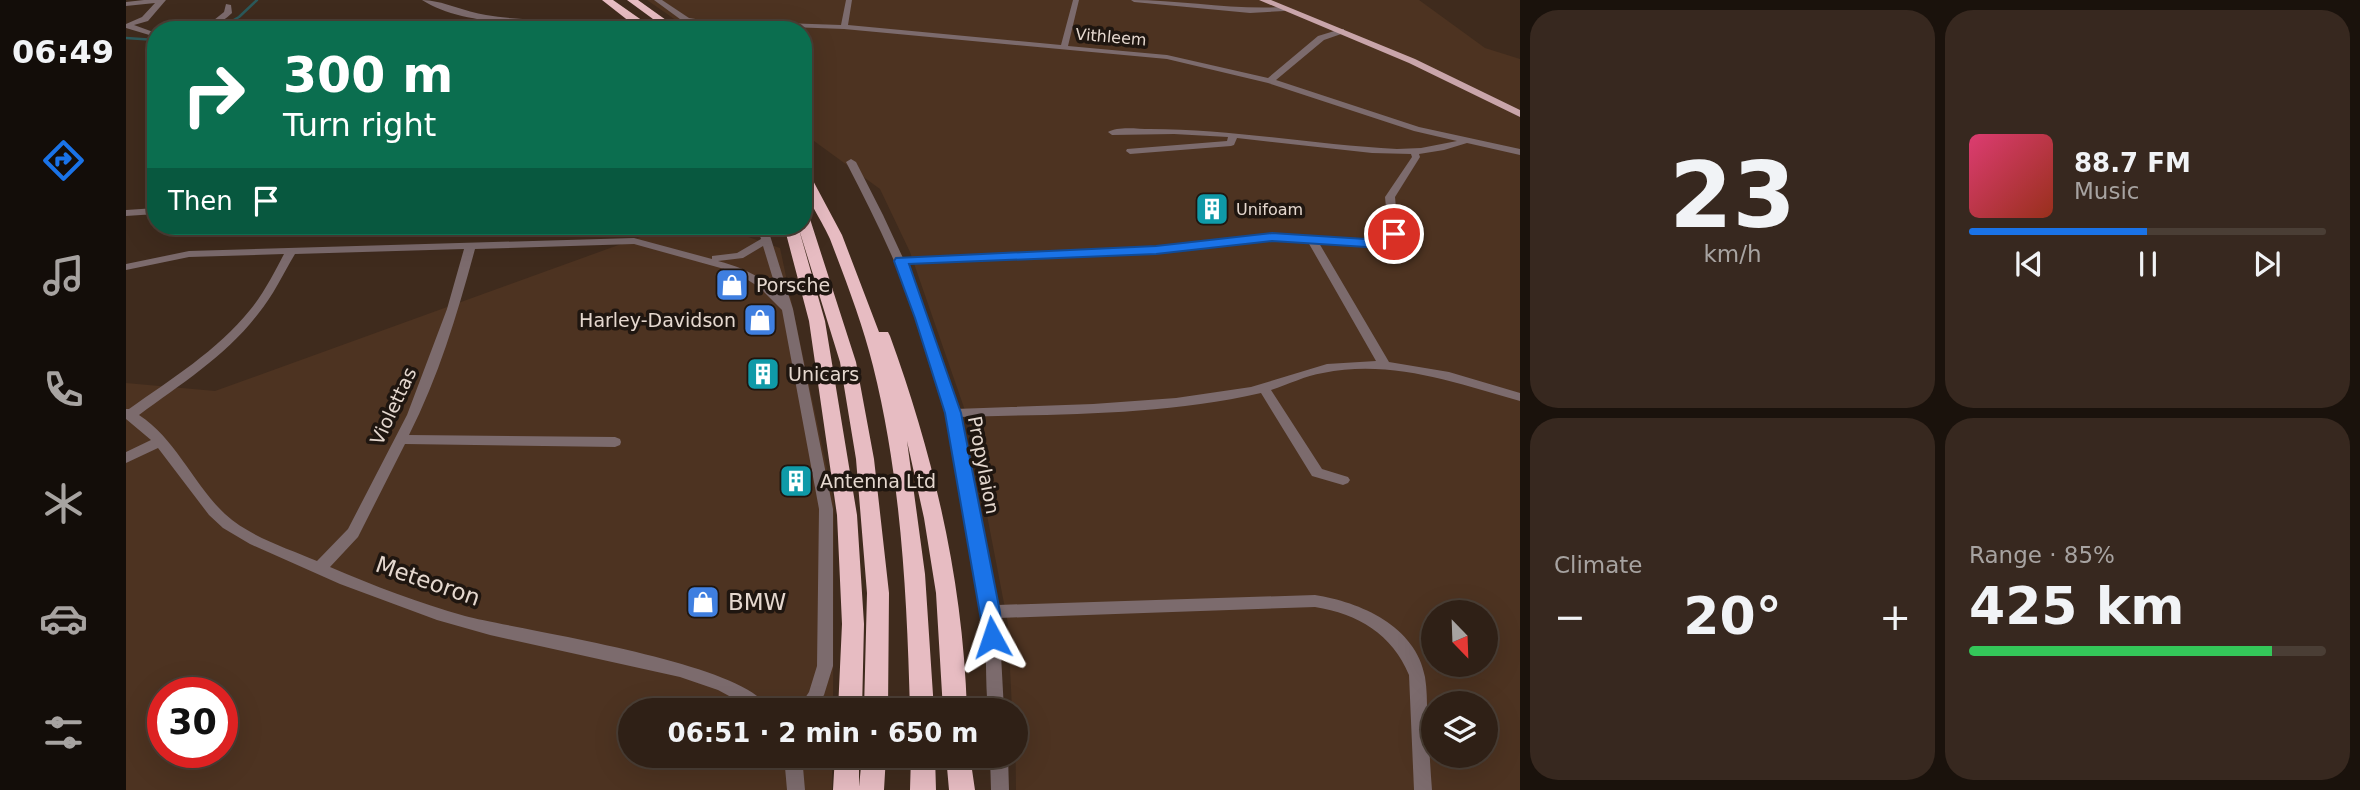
<!DOCTYPE html>
<html lang="en">
<head>
<meta charset="utf-8">
<style>
	body { margin:0; font-family:"DejaVu Sans",sans-serif; background:#37281f; color:#f1f3f6; height:100vh; display:flex; flex-direction:column; font-size:26px; white-space:nowrap }
	* { box-sizing:border-box; margin:0 }
	p { font-size:23px; color:#a7a3a1 }
	.icon { flex:none; width:38px; height:38px; fill:none; stroke:currentColor; stroke-width:2; stroke-linecap:round; stroke-linejoin:round }
	.map { position:relative; flex:1; overflow:hidden }
	.panel { display:flex; flex-direction:column; gap:10px; padding:10px; background:#1a120c; width:840px }
	.panel>* { flex:none }
	.hud { position:absolute; left:21px; top:21px; width:665px; height:214px; border-radius:28px; box-shadow:0 7px 28px #0002,0 0 0 2px #4a3e35; background:#0b6e4f; color:#fff; overflow:hidden }
	.needle { width:46px; rotate:157deg }
	.buttons { position:absolute; left:1295px; top:600px; display:grid; gap:14px }
	.buttons a { display:grid; place-items:center; width:77px; height:77px; border-radius:50%; background:#2f2016; box-shadow:0 7px 28px #0002,0 0 0 2px #4a3e35; font-size:35px }
	.speed { position:absolute; left:21px; top:677px; display:flex; gap:14px; font-size:35px; font-weight:700; text-align:center }
	.speed>* { display:grid; place-content:center; width:91px; height:91px; border-radius:50%; background:#2f2016; box-shadow:0 7px 28px #0002,0 0 0 2px #4a3e35; line-height:1 }
	.speed .limit { border:10px solid #d22; background:#fff; color:#111 }
	.pin { position:absolute; display:grid; place-items:center; width:60px; height:60px; color:#fff; margin:-30px; border:4px solid #fff; border-radius:50%; box-shadow:0 2px 7px #0007 }
	.me { position:absolute; width:77px; margin:-38px; rotate:355deg; stroke-linejoin:round; filter:drop-shadow(0 0 5px #0008) }
	.turn { display:flex; align-items:center; gap:24px; height:147px; padding:0 21px; font-size:32px }
	.turn .icon { width:91px; height:91px; stroke-width:2.5 }
	.turn b { display:block; font-size:49px; line-height:60px }
	.then { display:flex; align-items:center; height:66px; padding:0 21px; background:#0003; gap:14px; font-size:26px }
	.big { font-size:52px; font-weight:700; line-height:1.1 }
	.panel .card { flex:1; display:flex; flex-direction:column; justify-content:center; gap:10px; min-width:0; padding:0 24px; border-radius:28px; background:#37281f }
	.panel .dial { align-items:center; gap:0 }
	.dial b { font-size:91px; line-height:1 }
	.song { display:flex; align-items:center; gap:21px }
	.cover { width:84px; height:84px; border-radius:10px; background:linear-gradient(135deg,hsl(340 70% 55%),hsl(10 70% 35%)) }
	.played { height:7px; border-radius:4px; background:linear-gradient(90deg,#1a73e8 50%,#4a3e35 50%) }
	.keys { display:flex; justify-content:space-around; direction:ltr }
	.heat { display:flex; justify-content:space-between; align-items:center; font-size:38px; direction:ltr }
	.charge { height:10px; border-radius:5px; background:linear-gradient(90deg,#34c759 85%,#4a3e35 0) }
	.panel .tiles { flex:1; display:grid; gap:10px; grid-template-columns:repeat(2,1fr) }
	.trip { position:absolute; left:492px; top:698px; width:410px; height:70px; border-radius:35px; background:#2f2016; box-shadow:0 7px 28px #0002,0 0 0 2px #4a3e35; font-weight:700; line-height:70px; text-align:center }
	main { display:flex; flex:1; min-height:0 }
	.tabs { display:flex; flex-direction:column; width:126px; justify-content:space-around; align-items:center; background:#130d09; color:#a7a3a1 }
	.tabs .icon { width:49px; height:49px }
	.tabs .selected { color:#1a73e8 }
	.tabs b { font-size:32px; color:#f1f3f6 }
	.map>svg:first-child { display:block }
</style>
</head>
<body>
<main>
<nav class="tabs">
<b>06:49</b>
<svg class="icon selected" aria-label="directions" viewBox="0 0 24 24"><path d="M12 3l9 9-9 9-9-9zM9 14v-3h6M13 9l2 2-2 2"/></svg>
<svg class="icon" aria-label="music" viewBox="0 0 24 24"><path d="M9 18V5l10-2v13"/><circle cx="6" cy="18" r="3"/><circle cx="16" cy="16" r="3"/></svg>
<svg class="icon" aria-label="phone" viewBox="0 0 24 24"><path d="M5 4h4l2 5-3 2q2 4 5 5l2-3 5 2v4C11 20 4 13 5 4z"/></svg>
<svg class="icon" aria-label="climate" viewBox="0 0 24 24"><path d="M12 3v18M4 7l16 10M4 17L20 7"/></svg>
<svg class="icon" aria-label="car" viewBox="0 0 24 24"><path d="M5 17H2v-5l4-1 3-4h7l3 4 3 1v5h-3M9 17h6M6 11h13"/><circle cx="7" cy="17" r="2"/><circle cx="17" cy="17" r="2"/></svg>
<svg class="icon" aria-label="filters" viewBox="0 0 24 24"><path d="M4 7h16M4 17h16"/><circle cx="9" cy="7" r="2"/><circle cx="15" cy="17" r="2"/></svg>
</nav>
<div class="map">
<svg width="1394" height="790" viewBox="0 0 1394 790">
	<rect width="100%" height="100%" fill="#3f2b1d"/>
	<path fill="#4d3321" fill-rule="evenodd" d="M521,0H1293L1359,48L1394,59V790H890L889,710H886L882,624L843,422L784,252L754,189L677,133V30H564ZM1307,612H1360V665H1307ZM1307,704H1360V756H1307Z
		M545,226H591L654,248L708,502L707,710H504V756H706V790H0V383L89,391ZM37,693H96V752H37Z"/>
	<g fill="none" stroke-linecap="round" stroke-linejoin="round">
		<path stroke="#2b595a" stroke-width="2.5" d="M90,30L113,17L131,0
			M0,38L30,40"/>
		<path fill="#7c6b6d" fill-rule="evenodd" d="M18,0H40L22,21L8,25L30,33V37L0,28V24L16,17L29,3L0,6V2Z
			M296,0C315,0 340,12 360,15C395,21 431,20 466,20L470,22L466,24C417,25 338,27 296,0Z
			M528,0H536L563,18L576,20L715,25L720,0H726L722,25L935,45L947,0H953L942,46L1041,55L1142,78L1192,36L1215,29H1218V33L1198,40L1150,80L1293,127L1394,149V155L1341,143L1318,150L1293,154L1294,157L1269,197L1273,240L1272,242L1256,247L1193,243L1263,362L1323,372L1394,393V401C1330,383 1265,359 1197,373C1179,376 1163,384 1145,390L1196,469L1222,477L1224,480L1222,483L1217,485L1186,476L1135,393C1036,416 932,414 832,417L850,493L871,605L1189,595C1234,602 1290,626 1299,677C1301,689 1301,702 1301,714C1303,740 1304,765 1306,790H1288L1283,675C1266,634 1232,614 1189,607L873,618L878,710H862C859,680 861,650 858,620C844,501 816,379 771,268C756,232 738,197 720,162L725,159L730,162L757,215L777,258L1030,247L1146,234L1255,241L1263,238L1259,197L1286,157L1285,154L1246,153L1111,138L1108,145L1105,146L1004,154L1000,151L1001,149L1101,141L1102,137L1048,134L986,135L982,132C992,126 1011,129 1024,129C1107,129 1189,145 1271,149L1295,148L1331,141L1288,131L1142,83L1041,59L718,29L576,24L558,22ZM1146,240L1182,242L1250,361L1201,364L1125,387L1050,398L967,404L829,409L803,324L779,264L1030,253Z
			M1005,0C1057,0 1106,10 1158,7L1161,9L1158,11L1124,13L1008,2Z
			M100,4L105,5L106,13C94,24 83,30 67,30L88,20L98,12Z
			M30,208V214L0,216V210Z
			M631,226H641L667,309L707,509V666L698,695L688,710H671L683,692L691,666L693,509L656,310L633,287L609,272L508,244L349,249C332,312 313,376 283,435L489,437L494,439L495,442L494,445L489,447L279,444L232,537L204,567C248,586 293,603 339,616C392,630 626,663 643,710H624L605,697L592,690L554,677L364,635L311,620L214,584L124,544L97,528L83,515L32,448L0,463V452L25,440L0,419V409H3C45,379 91,351 124,310C138,293 148,273 158,254L63,257L0,270V264L63,251L508,238L586,259V256L611,253L635,239ZM637,246L651,292C633,275 615,267 592,261L617,258ZM338,249L321,309L281,415L222,529L191,561C161,548 124,537 99,514C67,484 50,439 13,415C55,384 100,356 132,314C147,296 157,274 169,254Z
			M658,756H676L679,790H661Z
			M864,756H882L883,790H865Z"/>
		<path fill="#c9a5aa" fill-rule="evenodd" d="M1133,0H1145L1289,59L1394,110V117L1283,63Z"/>
		<path fill="#e7bcc2" fill-rule="evenodd" d="M476,0H487L517,21L515,25L523,30L462,24V20L466,19L504,22Z
			M501,0H512L554,30H542Z
			M677,171L684,175L716,235L753,332H762L764,336C808,457 837,581 841,710H817L810,593L798,518L781,441L799,574L808,710H784C781,595 775,478 747,366C736,322 720,281 704,239C694,216 677,197 677,171Z
			M677,215L684,219L730,362L748,459L763,593L762,710H738L741,593L730,459L714,362L672,226H677Z
			M658,226H672L699,321L731,515L738,624L736,710H712L716,624L711,515L683,321Z
			M709,756H733V787L736,756H760L758,790H707Z
			M785,756H809L810,790H784Z
			M820,756H844L849,790H823Z"/>
	</g>
	<path fill="#1a73e8" stroke="#114b97" stroke-width="2" d="M1268,230L1274,234V240L1256,248L1146,241L1030,254L783,264L835,413L874,612L876,637L873,643L866,645L859,643L819,413L789,318L768,261L770,258L1030,246L1146,233L1255,240L1261,238L1263,231Z"/>
	<defs>
		<symbol id="building-square" viewBox="-11 -11 22 22"><rect x="-9" y="-9" width="18" height="18" rx="4" fill="#0f9aa8" stroke="#1f1610"/><path d="M-4-6H4V6H1V3H-1V6H-4ZM-2.5-4.3h1.7v1.8h-1.7ZM.8-4.3h1.7v1.8H.8ZM-2.5-1h1.7V.8h-1.7ZM.8-1h1.7V.8H.8Z" fill="#fff"/></symbol>
		<symbol id="shop-square" viewBox="-11 -11 22 22"><rect x="-9" y="-9" width="18" height="18" rx="4" fill="#3f7fe0" stroke="#1f1610"/><path d="M-5-2.5h2.3a2.7 3.5 0 0 1 5.4 0H5L5.5 6h-11ZM-1.5-2.5h3a1.5 2.3 0 0 0-3 0Z" fill="#fff"/></symbol>
	</defs>
	<g fill-rule="evenodd">
		<use href="#building-square" x="1067" y="190" width="38" height="38"/>
		<use href="#shop-square" x="587" y="266" width="38" height="38"/>
		<use href="#shop-square" x="615" y="301" width="38" height="38"/>
		<use href="#building-square" x="618" y="355" width="38" height="38"/>
		<use href="#building-square" x="651" y="462" width="38" height="38"/>
		<use href="#shop-square" x="558" y="583" width="38" height="38"/>
	</g>
	<g text-anchor="middle" dominant-baseline="central" stroke-width="7" stroke-linejoin="round" paint-order="stroke">
		<g font-size="16" fill="#e5d8cf" stroke="#1f1610">
			<text transform="translate(985 37) rotate(5)">Vithleem</text>
		</g>
		<g font-size="16" fill="#e5d8cf" stroke="#1f1610" text-anchor="start">
			<text x="1110" y="209">Unifoam</text>
		</g>
		<g font-size="19" fill="#e5d8cf" stroke="#1f1610" text-anchor="start">
			<text x="630" y="285">Porsche</text>
			<text x="610" y="320" text-anchor="end">Harley-Davidson</text>
			<text x="662" y="374">Unicars</text>
			<text x="694" y="481">Antenna Ltd</text>
		</g>
		<g font-size="19" fill="#e5d8cf" stroke="#1f1610">
			<text transform="translate(267 406) rotate(-65)">Violettas</text>
			<text transform="translate(858 465) rotate(79)">Propylaion</text>
		</g>
		<g font-size="23" fill="#e5d8cf" stroke="#1f1610">
			<text transform="translate(302 581) rotate(19)">Meteoron</text>
		</g>
		<g font-size="23" fill="#e5d8cf" stroke="#1f1610" text-anchor="start">
			<text x="602" y="602">BMW</text>
		</g>
	</g>
</svg>
<div class="buttons">
<a><svg class="needle" viewBox="-14 -14 28 28"><path d="M0-13l5 13h-10z" fill="#e53935"/><path d="M0 13l5-13h-10z" fill="#a7a3a1"/></svg></a>
<a><svg class="icon" aria-label="layers" viewBox="0 0 24 24"><path d="M12 4l9 5-9 5-9-5zM3 14l9 5 9-5"/></svg></a>
</div>
<div class="speed"><div class="limit">30</div></div>
<div class="pin" style="left:1268px;top:234px;background:#d93025"><svg class="icon" aria-label="arrive" viewBox="0 0 24 24"><path d="M6 21V4h12l-3 4 3 4H6"/></svg></div>
<svg class="me" style="left:866px;top:637px" viewBox="-20 -20 40 40"><path d="M0-17L14 15 0 8-14 15z" fill="#1a73e8" stroke="#fff" stroke-width="4"/></svg>
<div class="trip">06:51 · 2 min · 650 m</div>
<div class="hud">
<div class="turn"><svg class="icon" aria-label="right" viewBox="0 0 24 24"><path d="M7 20v-9h11M14 6l5 5-5 5"/></svg><div><b>300 m</b>Turn right</div></div>
<div class="then">Then<svg class="icon" aria-label="arrive" viewBox="0 0 24 24"><path d="M6 21V4h12l-3 4 3 4H6"/></svg></div>
</div>
</div>
<section class="panel">
<div class="tiles">
<div class="card dial"><b>23</b><p>km/h</p></div>
<div class="card">
<div class="song"><i class="cover"></i><div><b>88.7 FM</b><p>Music</p></div></div>
<div class="played"></div>
<div class="keys"><svg class="icon" aria-label="previous" viewBox="0 0 24 24"><path d="M18 5L8 12l10 7zM5 5v14"/></svg><svg class="icon" aria-label="pause" viewBox="0 0 24 24"><path d="M8 5v14M16 5v14"/></svg><svg class="icon" aria-label="next" viewBox="0 0 24 24"><path d="M6 5l10 7-10 7zM19 5v14"/></svg></div>
</div>
<div class="card"><p>Climate</p>
<div class="heat"><a>−</a><b class="big">20°</b><a>+</a></div>
</div>
<div class="card"><p>Range · 85%</p><b class="big">425 km</b><div class="charge"></div></div>
</div>
</section>
</main>
</body>
</html>
